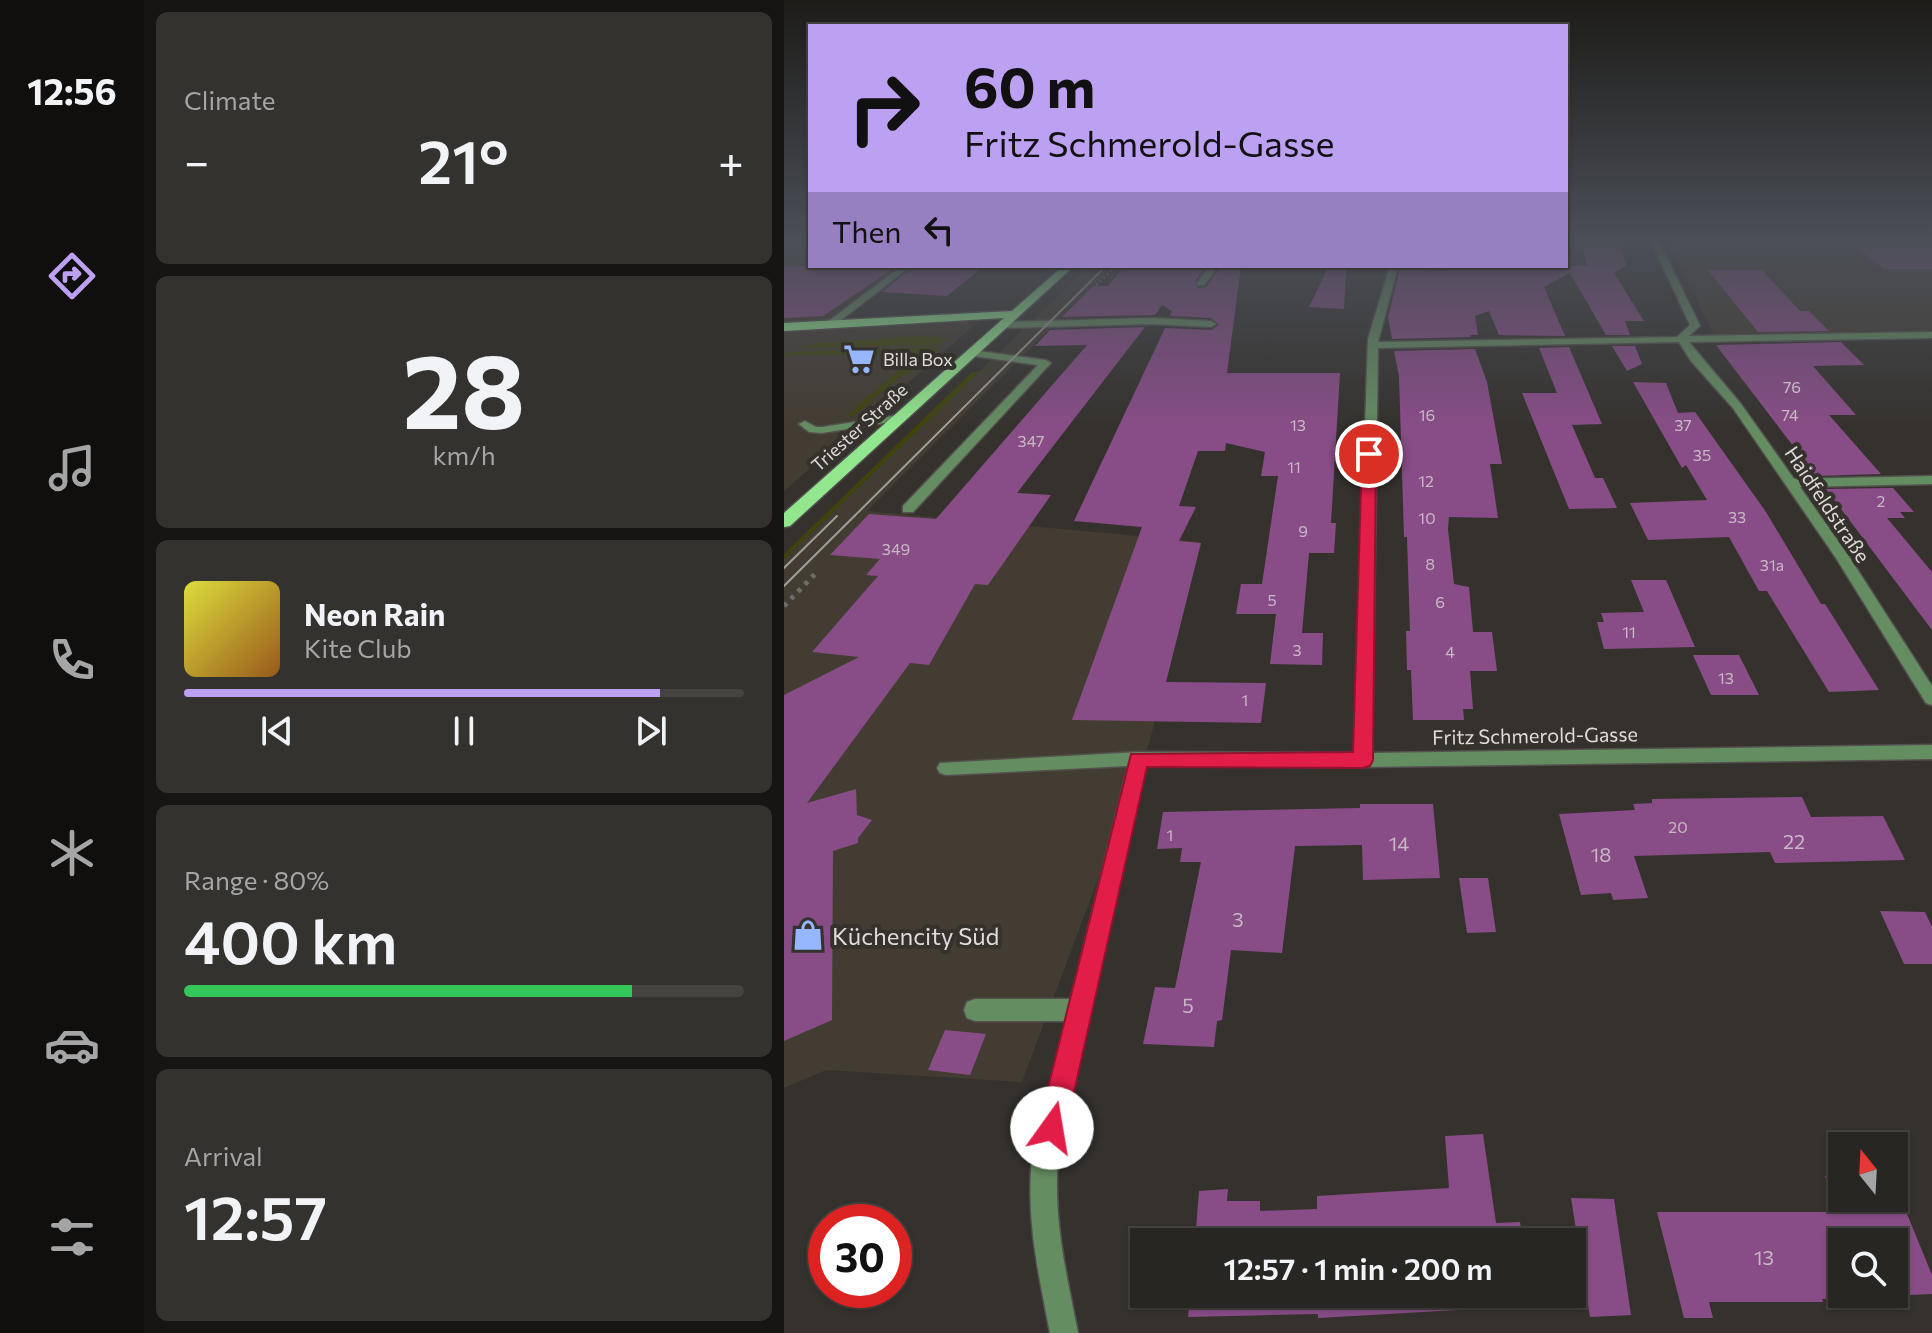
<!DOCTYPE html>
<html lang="en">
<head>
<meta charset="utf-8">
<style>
	body { margin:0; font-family:Commissioner,sans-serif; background:#34322f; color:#f1f3f6; height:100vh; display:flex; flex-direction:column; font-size:30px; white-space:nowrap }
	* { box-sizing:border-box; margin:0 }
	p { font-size:26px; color:#a5a5a5 }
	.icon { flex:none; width:44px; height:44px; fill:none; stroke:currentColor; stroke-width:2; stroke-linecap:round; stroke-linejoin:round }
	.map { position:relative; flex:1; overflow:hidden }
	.details { display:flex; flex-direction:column; gap:12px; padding:12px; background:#161513; width:640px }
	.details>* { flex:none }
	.banner { position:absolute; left:24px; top:24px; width:760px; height:244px; border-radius:0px; box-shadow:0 2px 6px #0004,0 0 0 2px #444340; background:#bca0f2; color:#111; overflow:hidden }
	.needle { width:52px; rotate:342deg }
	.fabs { position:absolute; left:1044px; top:1132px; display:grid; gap:16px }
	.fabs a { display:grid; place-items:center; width:80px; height:80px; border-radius:0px; background:#282622; box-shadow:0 2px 6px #0004,0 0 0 2px #444340; font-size:40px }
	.speed { position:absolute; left:24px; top:1204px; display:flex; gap:16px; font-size:40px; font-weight:700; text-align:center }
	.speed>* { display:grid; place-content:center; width:104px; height:104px; border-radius:50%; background:#282622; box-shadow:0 2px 6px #0004,0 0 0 2px #444340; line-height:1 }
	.speed .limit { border:12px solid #d22; background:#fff; color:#111 }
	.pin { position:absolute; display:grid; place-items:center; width:68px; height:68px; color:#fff; margin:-34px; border:4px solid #fff; border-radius:50%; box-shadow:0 2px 8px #0007 }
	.me { position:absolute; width:88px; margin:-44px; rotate:13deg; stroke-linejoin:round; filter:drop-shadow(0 0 6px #0008) }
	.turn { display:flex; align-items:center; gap:28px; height:168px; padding:0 24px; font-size:36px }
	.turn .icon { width:104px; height:104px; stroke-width:2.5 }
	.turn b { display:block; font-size:56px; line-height:68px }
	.then { display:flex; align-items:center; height:76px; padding:0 24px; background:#0003; gap:16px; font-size:30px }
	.big { font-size:60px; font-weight:600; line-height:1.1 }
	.details .widget { flex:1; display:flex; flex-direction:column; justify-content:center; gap:12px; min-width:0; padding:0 28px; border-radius:12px; background:#34322f }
	.details .dial { align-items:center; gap:0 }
	.dial b { font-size:104px; line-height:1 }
	.song { display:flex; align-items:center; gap:24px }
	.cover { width:96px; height:96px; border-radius:12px; background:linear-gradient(135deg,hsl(60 70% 55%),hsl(30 70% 35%)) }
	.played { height:8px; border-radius:4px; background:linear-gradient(90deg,#bca0f2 85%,#444340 85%) }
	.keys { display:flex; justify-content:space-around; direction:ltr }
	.heat { display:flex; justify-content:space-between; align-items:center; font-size:44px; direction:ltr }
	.charge { height:12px; border-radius:6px; background:linear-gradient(90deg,#34c759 80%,#444340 0) }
	.trip { position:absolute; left:346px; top:1228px; width:456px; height:80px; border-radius:0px; background:#282622; box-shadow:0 2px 6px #0004,0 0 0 2px #444340; font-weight:600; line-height:80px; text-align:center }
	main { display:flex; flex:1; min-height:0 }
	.dock { display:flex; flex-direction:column; width:144px; justify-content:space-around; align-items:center; background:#100f0e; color:#a5a5a5 }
	.dock .icon { width:56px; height:56px }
	.dock .active { color:#bca0f2 }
	.dock b { font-size:36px; color:#f1f3f6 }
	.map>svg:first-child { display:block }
</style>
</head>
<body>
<main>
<nav class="dock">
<b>12:56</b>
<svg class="icon active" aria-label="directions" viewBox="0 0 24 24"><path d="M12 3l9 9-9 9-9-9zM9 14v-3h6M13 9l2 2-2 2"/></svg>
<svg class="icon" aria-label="music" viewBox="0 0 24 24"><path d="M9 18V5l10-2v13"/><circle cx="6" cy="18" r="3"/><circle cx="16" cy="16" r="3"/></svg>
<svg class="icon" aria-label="phone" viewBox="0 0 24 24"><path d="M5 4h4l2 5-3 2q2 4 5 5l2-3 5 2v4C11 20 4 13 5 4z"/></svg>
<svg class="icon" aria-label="climate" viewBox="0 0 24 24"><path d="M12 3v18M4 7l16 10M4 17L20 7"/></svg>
<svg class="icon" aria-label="car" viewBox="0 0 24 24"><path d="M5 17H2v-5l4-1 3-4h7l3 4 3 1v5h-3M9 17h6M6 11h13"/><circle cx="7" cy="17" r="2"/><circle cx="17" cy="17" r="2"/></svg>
<svg class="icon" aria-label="filters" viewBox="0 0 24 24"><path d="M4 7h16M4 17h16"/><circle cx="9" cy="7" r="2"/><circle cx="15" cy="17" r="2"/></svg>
</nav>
<section class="details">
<div class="widget"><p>Climate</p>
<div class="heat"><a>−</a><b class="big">21°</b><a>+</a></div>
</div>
<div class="widget dial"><b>28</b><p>km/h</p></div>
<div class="widget">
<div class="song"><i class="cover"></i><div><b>Neon Rain</b><p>Kite Club</p></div></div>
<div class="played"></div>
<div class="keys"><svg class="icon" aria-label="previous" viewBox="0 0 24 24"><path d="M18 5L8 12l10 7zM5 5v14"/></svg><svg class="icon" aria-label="pause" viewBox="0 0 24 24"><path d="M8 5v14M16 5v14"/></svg><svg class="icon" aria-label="next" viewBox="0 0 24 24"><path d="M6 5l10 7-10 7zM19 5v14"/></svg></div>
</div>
<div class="widget"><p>Range · 80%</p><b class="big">400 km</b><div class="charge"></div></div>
<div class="widget"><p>Arrival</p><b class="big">12:57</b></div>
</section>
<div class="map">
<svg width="1148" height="1333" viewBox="0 0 1148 1333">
	<rect width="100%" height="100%" fill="#35322e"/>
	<path fill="#433c32" d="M0,241H26V266H123L47,323L200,317L0,491Z
		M883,241H1148V335L931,337Z
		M305,266H329L83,511L416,542L366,740L238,1082L42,1070L0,1088V559Z"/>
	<path fill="#3f440c" d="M133,336L165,338L152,345L15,348L24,344Z
		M150,347L155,349L141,364L114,378L69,416L63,415L120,366L104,363L111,355H4L0,358L3,352Z
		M188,372H195L0,559V554Z"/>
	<path fill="#884d87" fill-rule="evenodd" d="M797,241H833L843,265L830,273L860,321H841L846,335H822L786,273L760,287L781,336L715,335L705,311L691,316L694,335H686L687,337L608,339L604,317L616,269L663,271L664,266H803Z
		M1065,241H1148V269H1100Z
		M0,266H113L39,316L0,318Z
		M130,266H200L163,296L98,292Z
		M341,266H422L411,281L414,288L422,287L437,266H457L443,373H556L547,523H552L550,553H525L518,633H539L538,665L486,664L492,614H452L457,584H478L494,476H477L481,452L442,443L441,451H414L395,506L412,507L395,541L417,543L382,682L482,683L477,723L288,720L358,527L290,521L381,328L427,330L435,325L427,318L386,316L388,311L378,305L371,315L278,317L309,286H324Z
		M545,266H562L560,309L525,307Z
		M924,270H978L1016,311H1025L1045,331L974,332Z
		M361,327L233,493L267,495L204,585L191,584L145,665L126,663L23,803L72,789L73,815L88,820L74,838V843L49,851L48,1020L0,1041V695L75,657L28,652L94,576L82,575L96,559L46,555L85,514L152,519L303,345L251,346L266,330Z
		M1057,342L1080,365L1029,366L1072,415H1045L1097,474L1032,476L932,345Z
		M828,346H851L858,364L843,371Z
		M785,347L818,424L788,425L811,478H819L833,508L785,509L738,393H773L755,348Z
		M691,349L703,382L718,464H706L714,518L665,517L664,529L670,584L685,587L689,632H708L713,671H686L689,709H679L680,720H629L627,670H623L622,631H626L623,537H620L615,376L610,351Z
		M849,382L882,383L894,413L911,412L982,512L1037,604H1041L1048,615L1095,690L1045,692L983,591H975L945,537L864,540L846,503L923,500L902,465L898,468Z
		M1109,488L1130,512H1116L1121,518H1103L1148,572V630L1042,489Z
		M847,580H882L911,647L820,649L813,622H820L817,613L860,612Z
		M909,655H955L975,695H927Z
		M1018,797L1027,817L1099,816L1121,860L991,863L986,852L850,856L864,898L829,900L827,893L797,895L775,814L851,810L849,804L868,803V799Z
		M576,804H649L656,878L579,880L578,845L511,846L498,953L447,950L438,1020L433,1021L430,1047L359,1044L371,987L391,988L417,862H396L398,848L373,849L379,812L576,808Z
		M675,878H704L712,932L683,933Z
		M1096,911L1141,912L1148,927V964H1120Z
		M161,1030L202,1034L186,1075L144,1070Z
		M699,1134L712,1223L736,1222L739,1242H411L415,1191L444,1189L443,1201H476V1211L533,1209V1196L665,1188L661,1136Z
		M1058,1175V1198H1110V1182L1148,1275V1294L1038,1299L1039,1302H925L929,1318H900L873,1212H1054L1041,1176ZM1058,1242H1110V1294H1058Z
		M787,1198L830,1199L847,1315L806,1317Z
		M406,1294H746L749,1310H675L534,1318V1314L404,1317Z"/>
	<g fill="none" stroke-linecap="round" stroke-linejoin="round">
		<defs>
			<path id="service" d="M368,318L427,321L432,324L427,327L368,324L219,328L214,325L219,322Z
				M187,350L262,360L267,363L129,512H119V506L254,365L183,355V351Z
				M115,415L121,418L119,420L38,433L25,432L15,424L21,421L32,427H38Z
				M191,999H296L304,1002L307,1010L304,1018L296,1021H191L183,1018L180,1010L183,1002Z"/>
			<path id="minor" d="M867,241H875L916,326L905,336L1148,332V338L905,342L957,404L1010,479L1148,476V484L1016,487L1066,558L1148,686V705L1142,703L1052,558L949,408L907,361L895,342L594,348L588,753L1148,745V759L579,767L362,766L274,1157C269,1221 282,1271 294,1333H266C254,1271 242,1220 248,1157L344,766L162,775L156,773L153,768L156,763L355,752L570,753L584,339L606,266H614L594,342L893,337L906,325Z
				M118,266H127L48,327H42V323Z
				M426,266H434L420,285H414L413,283Z"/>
			<path id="primary" d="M279,266H290L6,526L0,527V513L220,318L0,331V323L228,311Z"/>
		</defs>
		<use href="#service" stroke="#53504d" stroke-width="3"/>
		<use href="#minor" stroke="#53504d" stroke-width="3"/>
		<use href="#primary" stroke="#53504d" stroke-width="3"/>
		<path stroke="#6e6b68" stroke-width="3" stroke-dasharray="2 3" stroke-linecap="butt" d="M312,285L332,266"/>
		<path stroke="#6e6b68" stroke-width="5" stroke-dasharray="4 6" stroke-linecap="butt" d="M0,606L32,573"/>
		<use href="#service" fill="#658d62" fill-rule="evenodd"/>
		<use href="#minor" fill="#658d62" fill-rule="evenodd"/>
		<use href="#primary" fill="#92e78e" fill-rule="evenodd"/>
		<path stroke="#a09d9a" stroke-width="2" d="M0,568L53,516
			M0,586L322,266"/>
	</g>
	<linearGradient id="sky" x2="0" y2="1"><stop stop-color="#1d1c19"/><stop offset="0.56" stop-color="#4b4f57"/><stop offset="1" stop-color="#4b4f57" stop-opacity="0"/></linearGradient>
	<rect width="1148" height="428" fill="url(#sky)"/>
	<path fill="#e11d48" stroke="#92132f" stroke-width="2" d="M585,450L592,454L589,760L586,766L579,768L363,767L282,1128L278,1138L268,1142L258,1138L254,1128L347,754L569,752L578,454Z"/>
	<defs>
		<symbol id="supermarket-bare" viewBox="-9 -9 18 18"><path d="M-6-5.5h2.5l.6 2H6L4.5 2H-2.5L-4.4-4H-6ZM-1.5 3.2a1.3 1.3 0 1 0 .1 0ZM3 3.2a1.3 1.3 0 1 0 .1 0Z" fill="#96b6fd" stroke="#35322e" stroke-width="2.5" paint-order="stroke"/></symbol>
		<symbol id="shop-bare" viewBox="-9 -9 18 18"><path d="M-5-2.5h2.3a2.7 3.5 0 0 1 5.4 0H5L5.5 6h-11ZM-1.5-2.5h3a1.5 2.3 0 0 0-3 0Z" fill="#96b6fd" stroke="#35322e" stroke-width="2.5" paint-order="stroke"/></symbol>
	</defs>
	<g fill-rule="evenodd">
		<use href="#supermarket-bare" x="53" y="337" width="44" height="44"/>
		<use href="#shop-bare" x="2" y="913" width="44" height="44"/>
	</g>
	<g text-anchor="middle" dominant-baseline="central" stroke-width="8" stroke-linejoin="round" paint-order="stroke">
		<g font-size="16" fill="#c8b8c4">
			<text x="1008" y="386">76</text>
			<text x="643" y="414">16</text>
			<text x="1006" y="414">74</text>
			<text x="514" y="424">13</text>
			<text x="899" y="424">37</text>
			<text x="247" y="440">347</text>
			<text x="918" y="454">35</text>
			<text x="510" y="466">11</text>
			<text x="642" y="480">12</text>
			<text x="1097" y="500">2</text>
			<text x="953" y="516">33</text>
			<text x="643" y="517">10</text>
			<text x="519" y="530">9</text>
			<text x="112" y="548">349</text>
			<text x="646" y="563">8</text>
			<text x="988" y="564">31a</text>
			<text x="488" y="599">5</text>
			<text x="656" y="601">6</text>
			<text x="845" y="631">11</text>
			<text x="513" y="649">3</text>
			<text x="666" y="651">4</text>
			<text x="942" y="677">13</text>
			<text x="461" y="699">1</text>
			<text x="894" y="826">20</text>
			<text x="386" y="834">1</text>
		</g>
		<g font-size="18" fill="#dedbd9" stroke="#35322e" text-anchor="start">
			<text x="99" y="359">Billa Box</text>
		</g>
		<g font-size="18" fill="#dedbd9" stroke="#35322e">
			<text transform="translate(75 427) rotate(-42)">Triester Straße</text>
		</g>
		<g font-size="20" fill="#dedbd9" stroke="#35322e">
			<text transform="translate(1044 504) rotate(56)">Haidfeldstraße</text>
			<text transform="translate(751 735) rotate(-1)">Fritz Schmerold-Gasse</text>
		</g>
		<g font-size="20" fill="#c8b8c4">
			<text x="1010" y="841">22</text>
			<text x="615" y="843">14</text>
			<text x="817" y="854">18</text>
			<text x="454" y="919">3</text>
			<text x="404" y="1005">5</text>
			<text x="980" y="1257">13</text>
		</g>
		<g font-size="24" fill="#dedbd9" stroke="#35322e" text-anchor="start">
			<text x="48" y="935">Küchencity Süd</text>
		</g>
	</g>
</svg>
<div class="fabs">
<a><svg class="needle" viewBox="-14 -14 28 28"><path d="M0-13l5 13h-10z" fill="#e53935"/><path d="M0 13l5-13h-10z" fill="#a5a5a5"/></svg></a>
<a><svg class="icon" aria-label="search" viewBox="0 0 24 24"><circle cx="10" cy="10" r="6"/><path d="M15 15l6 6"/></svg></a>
</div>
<div class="speed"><div class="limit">30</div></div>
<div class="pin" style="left:585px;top:454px;background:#d93025"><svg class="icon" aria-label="arrive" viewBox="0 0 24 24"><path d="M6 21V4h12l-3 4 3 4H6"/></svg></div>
<svg class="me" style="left:268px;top:1128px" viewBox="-20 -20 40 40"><circle r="19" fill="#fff"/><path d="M0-13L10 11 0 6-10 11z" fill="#e11d48"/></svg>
<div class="trip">12:57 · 1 min · 200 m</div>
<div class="banner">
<div class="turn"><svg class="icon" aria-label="right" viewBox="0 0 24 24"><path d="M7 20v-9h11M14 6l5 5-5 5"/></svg><div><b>60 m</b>Fritz Schmerold-Gasse</div></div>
<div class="then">Then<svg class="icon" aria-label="left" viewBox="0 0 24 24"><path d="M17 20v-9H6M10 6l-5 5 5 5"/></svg></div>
</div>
</div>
</main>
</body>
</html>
